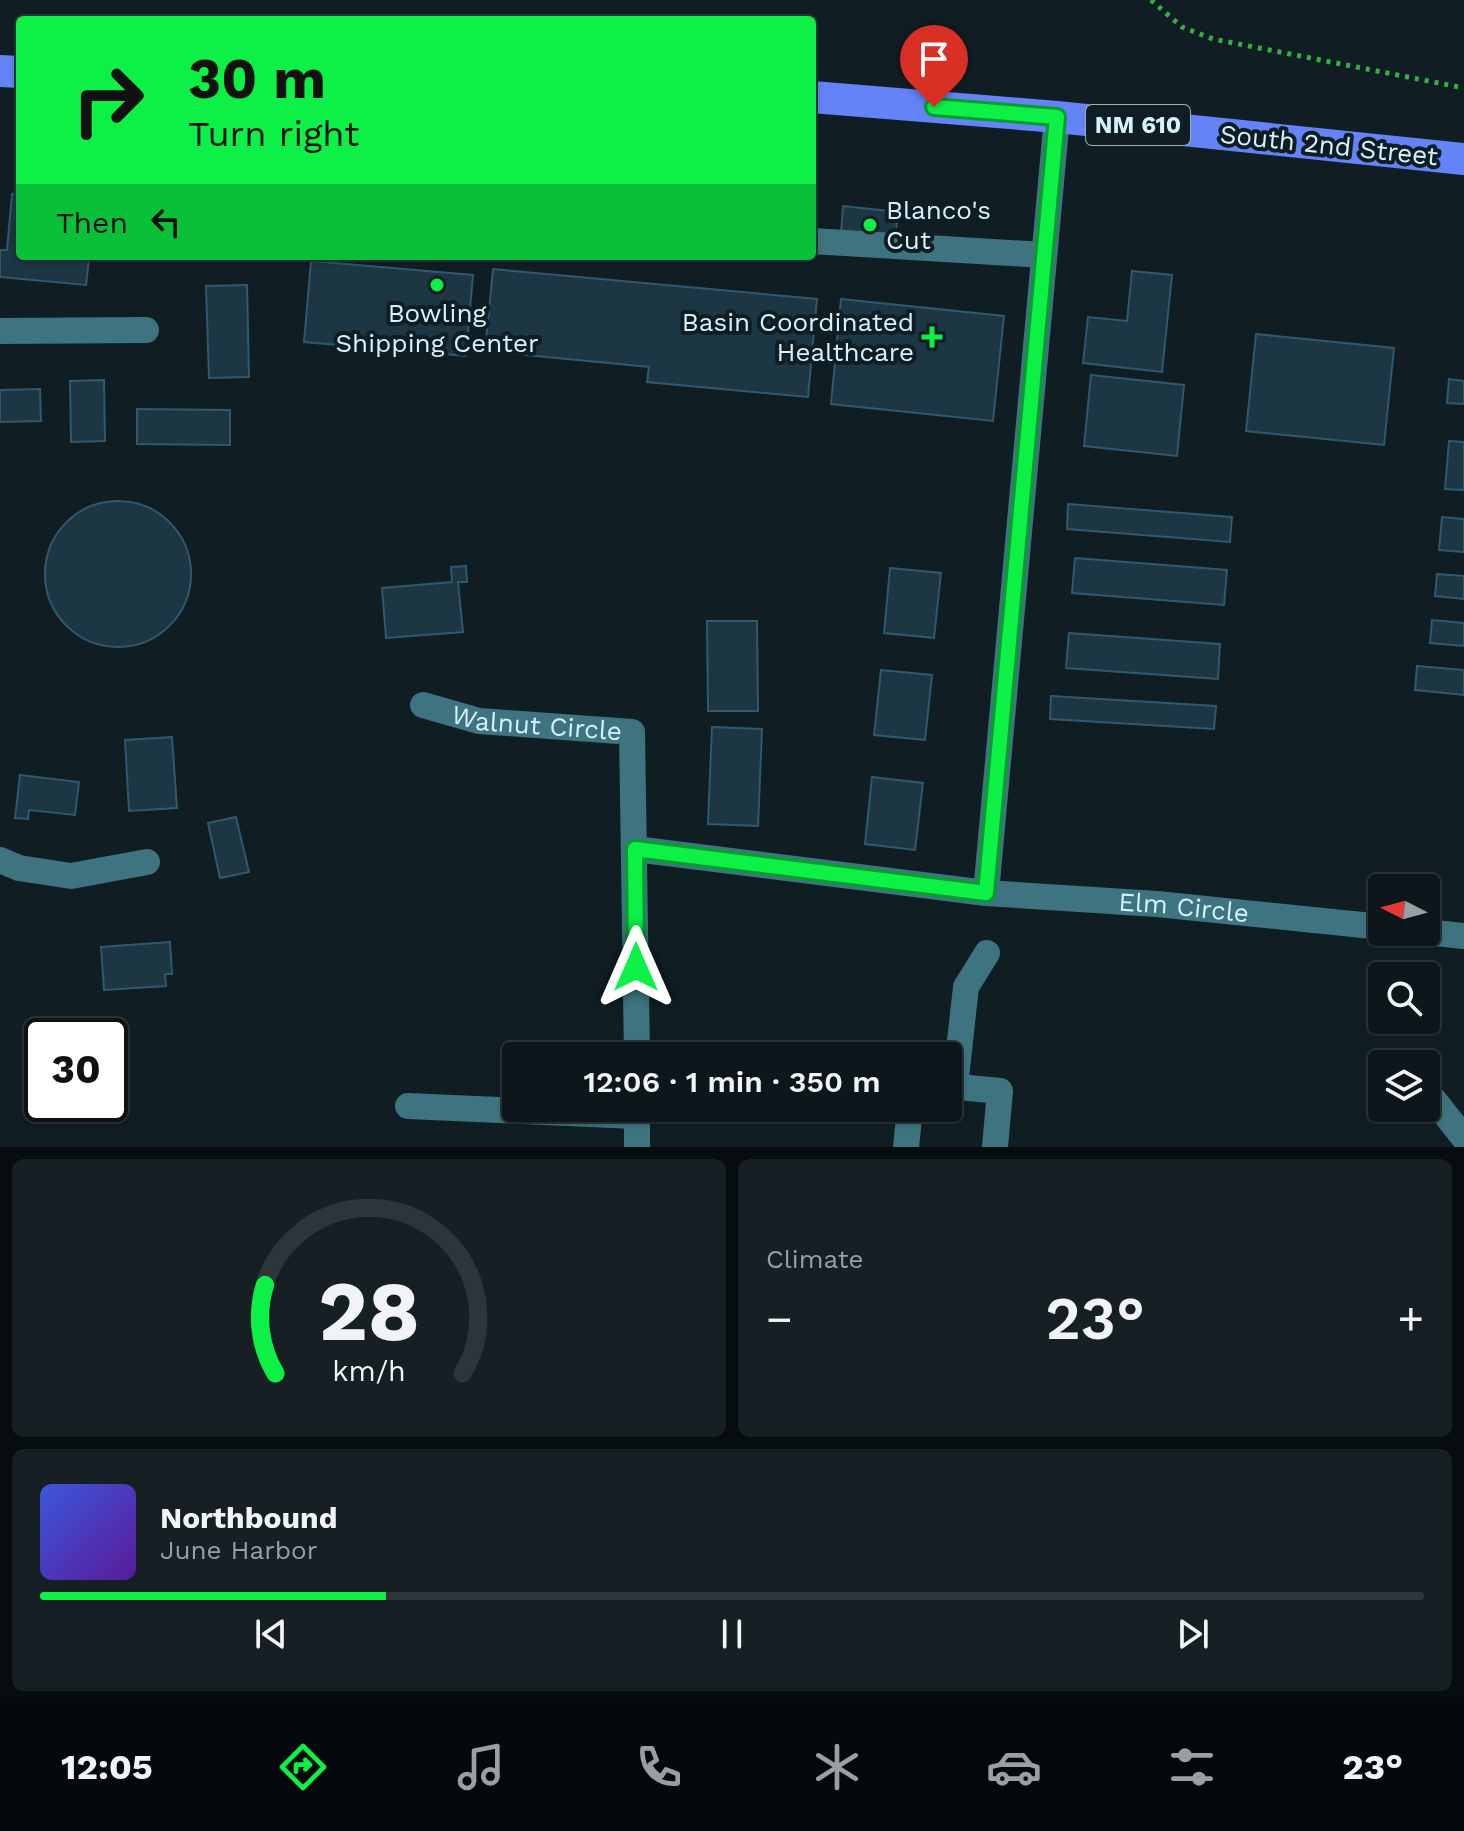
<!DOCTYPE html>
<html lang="en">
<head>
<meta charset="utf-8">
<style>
	body { margin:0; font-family:"Work Sans",sans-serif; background:#151f24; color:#f1f3f6; height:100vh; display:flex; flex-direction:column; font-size:30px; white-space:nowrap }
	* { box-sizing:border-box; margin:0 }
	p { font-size:26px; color:#9a9fa3 }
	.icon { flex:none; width:44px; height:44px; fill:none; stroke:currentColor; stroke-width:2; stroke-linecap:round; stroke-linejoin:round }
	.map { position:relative; height:1147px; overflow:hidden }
	.sheet { display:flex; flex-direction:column; gap:12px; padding:12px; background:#070c0f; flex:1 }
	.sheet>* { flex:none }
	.guide { position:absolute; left:16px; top:16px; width:800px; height:244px; border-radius:8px; box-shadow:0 2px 6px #0004,0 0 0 2px #2c353a; background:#0df147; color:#111; overflow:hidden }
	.needle { width:52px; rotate:276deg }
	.controls { position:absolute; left:1368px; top:874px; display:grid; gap:16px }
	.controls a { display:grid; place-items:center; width:72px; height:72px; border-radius:8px; background:#0c161b; box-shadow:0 2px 6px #0004,0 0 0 2px #2c353a; font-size:40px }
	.speed { position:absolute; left:24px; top:1018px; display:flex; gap:16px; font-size:40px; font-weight:700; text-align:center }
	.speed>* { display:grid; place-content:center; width:104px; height:104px; border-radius:50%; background:#0c161b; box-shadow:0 2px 6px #0004,0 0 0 2px #2c353a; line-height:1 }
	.speed .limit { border:4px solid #111; border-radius:12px; background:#fff; color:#111 }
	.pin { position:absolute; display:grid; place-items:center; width:68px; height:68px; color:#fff; margin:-82px -34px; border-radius:50% 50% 50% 0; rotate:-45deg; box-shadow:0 0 8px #0007 }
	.pin .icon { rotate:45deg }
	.me { position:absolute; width:88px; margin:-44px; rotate:0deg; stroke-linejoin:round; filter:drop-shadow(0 0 6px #0008) }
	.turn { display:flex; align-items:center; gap:28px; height:168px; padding:0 40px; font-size:36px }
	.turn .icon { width:104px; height:104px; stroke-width:2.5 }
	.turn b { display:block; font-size:56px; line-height:68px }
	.then { display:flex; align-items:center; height:76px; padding:0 40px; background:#0003; gap:16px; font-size:30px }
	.big { font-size:60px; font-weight:600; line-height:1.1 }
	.sheet .tile { flex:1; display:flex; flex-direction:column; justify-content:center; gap:12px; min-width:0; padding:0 28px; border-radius:12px; background:#151f24 }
	.sheet .dial { align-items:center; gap:0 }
	.dial svg { height:208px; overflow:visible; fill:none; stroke:#2c353a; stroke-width:7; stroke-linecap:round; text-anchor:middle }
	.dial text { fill:#f1f3f6; stroke:none }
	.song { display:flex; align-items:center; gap:24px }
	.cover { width:96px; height:96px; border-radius:12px; background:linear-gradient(135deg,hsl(230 70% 55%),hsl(270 70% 35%)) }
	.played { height:8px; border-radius:4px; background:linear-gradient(90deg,#0df147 25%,#2c353a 25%) }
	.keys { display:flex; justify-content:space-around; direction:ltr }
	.heat { display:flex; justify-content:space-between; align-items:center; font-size:44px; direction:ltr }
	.sheet .tiles { flex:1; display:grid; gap:12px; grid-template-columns:1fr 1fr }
	.tile:last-child { grid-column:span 2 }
	.trip { position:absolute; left:502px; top:1042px; width:460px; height:80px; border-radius:8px; background:#0c161b; box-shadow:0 2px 6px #0004,0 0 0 2px #2c353a; font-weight:600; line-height:80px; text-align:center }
	.tabs { display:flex; height:128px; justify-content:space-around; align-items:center; background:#05090b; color:#9a9fa3 }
	.tabs .icon { width:56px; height:56px }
	.tabs .on { color:#0df147 }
	.tabs b { font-size:36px; color:#f1f3f6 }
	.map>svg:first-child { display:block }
</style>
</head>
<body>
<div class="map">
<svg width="1464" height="1147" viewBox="0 0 1464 1147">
	<rect width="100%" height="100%" fill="#101e24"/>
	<path fill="#1d3644" stroke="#30596f" stroke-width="2" d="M12,194L20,195V256L89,258L86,285L0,277V250H7Z
		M843,206L898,212L895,239L841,233Z
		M311,261L473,275L466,356L304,342Z
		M493,269L817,299L808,397L647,382L649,367L485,351Z
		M1132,271L1172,275L1162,372L1083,363L1088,317L1127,321Z
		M247,285L249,377L209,378L206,286Z
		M841,299L1004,316L993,421L831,404Z
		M1256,334L1394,348L1384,445L1246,431Z
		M1091,375L1184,385L1177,456L1084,446Z
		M1449,379L1464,381V404L1447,403Z
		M104,380L105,441L71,442L70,381Z
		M40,389L41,421L0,422V390Z
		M137,409L230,410V445L137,444Z
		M1449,441L1464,442V490L1445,489Z
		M45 574a73 73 0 1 1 146 0a73 73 0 1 1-146 0Z
		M1068,504L1232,517L1230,542L1067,529Z
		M1442,517L1464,519V552L1439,550Z
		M1075,558L1227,570L1224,605L1072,593Z
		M466,566L467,582H458L463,632L386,638L382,588L452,582L451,567Z
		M890,568L941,573L934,638L884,633Z
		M1437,574L1464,576V599L1435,596Z
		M1432,620L1464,623V646L1430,643Z
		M707,621H757L758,711H708Z
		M1069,633L1220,644L1218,679L1066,668Z
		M1417,666L1464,670V695L1415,690Z
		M881,670L932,675L925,740L874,735Z
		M1051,696L1216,706L1214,729L1050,719Z
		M712,727L762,729L758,826L708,824Z
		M172,737L177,808L129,811L125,740Z
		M20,775L79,782L75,815L29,810L28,819L15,818Z
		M872,777L923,783L915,850L865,844Z
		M236,817L249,872L220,878L208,823Z
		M170,942L172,974H165L166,986L104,990L101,947Z"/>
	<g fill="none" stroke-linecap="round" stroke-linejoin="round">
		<path stroke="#36b041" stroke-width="5" stroke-dasharray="4 6" stroke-linecap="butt" d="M1151,0L1182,27L1213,39L1464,88"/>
		<g stroke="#3e7480" stroke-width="26">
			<path d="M812,241L1044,255"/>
			<path d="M0,331L146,330"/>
			<path id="s1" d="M423,705L479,721L632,732L637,1056"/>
			<path id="s2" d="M635,849L986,893L1157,904L1382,927"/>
			<path d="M0,860L19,868L71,876L147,862"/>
			<path d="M986,893L1057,117"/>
			<path d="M1426,932L1464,936"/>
			<path d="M948,1086L1000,1091L995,1147"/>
			<path d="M955,1086L966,987L987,953"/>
			<path d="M1426,1090L1464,1138"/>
			<path d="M408,1106L637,1116"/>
			<path d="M637,1108V1147"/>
			<path d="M906,1147L910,1108"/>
		</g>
		<path stroke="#6383f6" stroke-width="32" d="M0,71L20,72
			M812,97L1057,117L1464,159"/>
	</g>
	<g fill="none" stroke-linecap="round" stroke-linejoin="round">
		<defs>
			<path id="route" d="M636,967L635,849L986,893L1057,117L934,107"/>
		</defs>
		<use href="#route" stroke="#089d2e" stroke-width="20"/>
		<use href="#route" stroke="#0df147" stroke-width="14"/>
	</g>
	<g fill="#0df147" stroke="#101e24" stroke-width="3">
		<circle cx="870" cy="225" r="8"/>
		<circle cx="437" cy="285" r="8"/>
		<path d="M928 325h8v8h8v8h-8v8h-8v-8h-8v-8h8z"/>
	</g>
	<g text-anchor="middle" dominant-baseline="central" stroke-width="8" stroke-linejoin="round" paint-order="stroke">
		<rect fill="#101e24" stroke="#9ab2bc" stroke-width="2" x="1086" y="105" width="104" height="40" rx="6"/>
		<g font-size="24" font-weight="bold" fill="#d5f2fd">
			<text x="1138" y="125">NM 610</text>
		</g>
		<g font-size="26" fill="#d5f2fd" stroke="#101e24">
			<text transform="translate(1329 145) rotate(6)">South 2nd Street</text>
			<text stroke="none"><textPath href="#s1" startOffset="116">Walnut Circle</textPath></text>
			<text stroke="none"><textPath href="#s2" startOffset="552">Elm Circle</textPath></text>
		</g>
		<g font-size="26" fill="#d5f2fd" stroke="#101e24" text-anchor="start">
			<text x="886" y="210">Blanco's<tspan x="886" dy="30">Cut</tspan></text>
			<text x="437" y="313" text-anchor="middle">Bowling<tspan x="437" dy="30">Shipping Center</tspan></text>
			<text x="914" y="322" text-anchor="end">Basin Coordinated<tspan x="914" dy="30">Healthcare</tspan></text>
		</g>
	</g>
</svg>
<div class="controls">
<a><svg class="needle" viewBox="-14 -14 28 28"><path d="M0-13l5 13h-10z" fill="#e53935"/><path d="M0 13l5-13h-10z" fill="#9a9fa3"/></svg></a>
<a><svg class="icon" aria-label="search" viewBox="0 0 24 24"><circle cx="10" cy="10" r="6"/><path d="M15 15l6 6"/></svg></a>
<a><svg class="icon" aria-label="layers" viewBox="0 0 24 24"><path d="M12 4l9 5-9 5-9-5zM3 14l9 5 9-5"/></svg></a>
</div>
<div class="speed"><div class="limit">30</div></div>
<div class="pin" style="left:934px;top:107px;background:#d93025"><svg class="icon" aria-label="arrive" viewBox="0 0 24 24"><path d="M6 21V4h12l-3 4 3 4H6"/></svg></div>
<svg class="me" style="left:636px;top:967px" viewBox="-20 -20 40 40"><path d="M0-17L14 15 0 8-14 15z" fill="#0df147" stroke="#fff" stroke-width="4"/></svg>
<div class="trip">12:06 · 1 min · 350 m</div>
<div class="guide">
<div class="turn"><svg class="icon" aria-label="right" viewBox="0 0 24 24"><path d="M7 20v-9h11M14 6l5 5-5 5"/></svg><div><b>30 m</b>Turn right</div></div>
<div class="then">Then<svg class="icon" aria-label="left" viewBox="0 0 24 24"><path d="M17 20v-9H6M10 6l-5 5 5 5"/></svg></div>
</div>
</div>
<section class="sheet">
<div class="tiles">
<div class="tile dial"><svg viewBox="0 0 100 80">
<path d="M14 69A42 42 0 1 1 86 69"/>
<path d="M14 69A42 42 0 0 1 10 35" stroke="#0df147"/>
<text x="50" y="56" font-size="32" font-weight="700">28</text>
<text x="50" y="72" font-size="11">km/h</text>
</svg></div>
<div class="tile"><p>Climate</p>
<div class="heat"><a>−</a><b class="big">23°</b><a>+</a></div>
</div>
<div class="tile">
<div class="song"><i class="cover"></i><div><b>Northbound</b><p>June Harbor</p></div></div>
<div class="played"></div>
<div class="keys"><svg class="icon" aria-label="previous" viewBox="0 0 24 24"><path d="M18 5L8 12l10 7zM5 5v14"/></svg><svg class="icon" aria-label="pause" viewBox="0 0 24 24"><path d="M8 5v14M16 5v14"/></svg><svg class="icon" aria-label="next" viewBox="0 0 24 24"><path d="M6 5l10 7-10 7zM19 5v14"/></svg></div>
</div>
</div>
</section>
<nav class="tabs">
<b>12:05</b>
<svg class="icon on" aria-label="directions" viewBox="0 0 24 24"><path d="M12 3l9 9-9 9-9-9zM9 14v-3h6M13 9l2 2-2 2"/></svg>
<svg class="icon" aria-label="music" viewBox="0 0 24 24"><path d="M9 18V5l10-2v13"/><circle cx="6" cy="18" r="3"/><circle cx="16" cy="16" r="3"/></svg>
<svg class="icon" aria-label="phone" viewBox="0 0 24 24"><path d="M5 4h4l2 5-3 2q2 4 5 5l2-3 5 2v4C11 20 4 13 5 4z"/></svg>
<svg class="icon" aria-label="climate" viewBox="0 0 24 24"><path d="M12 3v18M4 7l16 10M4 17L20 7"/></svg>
<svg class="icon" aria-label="car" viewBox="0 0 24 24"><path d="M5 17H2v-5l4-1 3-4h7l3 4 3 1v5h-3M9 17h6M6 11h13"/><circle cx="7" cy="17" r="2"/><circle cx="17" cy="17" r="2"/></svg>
<svg class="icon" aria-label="filters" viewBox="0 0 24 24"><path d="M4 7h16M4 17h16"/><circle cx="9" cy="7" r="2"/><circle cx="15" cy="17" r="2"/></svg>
<b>23°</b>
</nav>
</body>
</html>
